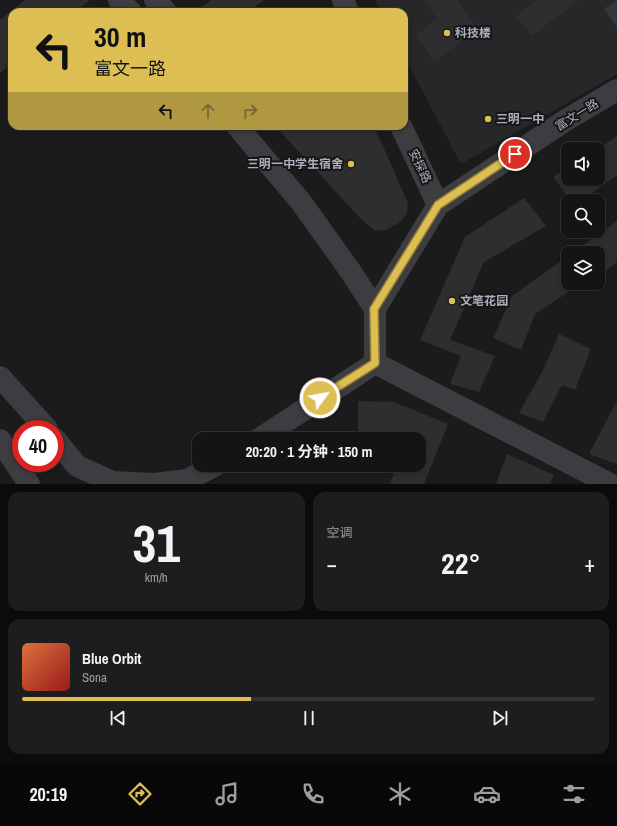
<!DOCTYPE html>
<html lang="zh">
<head>
<meta charset="utf-8">
<style>
	body { margin:0; font-family:"Archivo Narrow","Noto Sans SC",sans-serif; background:#1d1d1e; color:#f1f3f6; height:100vh; display:flex; flex-direction:column; font-size:15px; white-space:nowrap }
	* { box-sizing:border-box; margin:0 }
	p { font-size:13px; color:#9d9ea0 }
	.icon { flex:none; width:22px; height:22px; fill:none; stroke:currentColor; stroke-width:2; stroke-linecap:round; stroke-linejoin:round }
	.map { position:relative; height:484px; overflow:hidden }
	.panel { display:flex; flex-direction:column; gap:8px; padding:8px; background:#0b0b0c; flex:1 }
	.panel>* { flex:none }
	.top-card { position:absolute; left:8px; top:8px; width:400px; height:122px; border-radius:12px; box-shadow:0 2px 6px #0003,0 0 0 1px #333334; background:#ddbe52; color:#111; overflow:hidden }
	.fabs { position:absolute; left:561px; top:142px; display:grid; gap:8px }
	.fabs a { display:grid; place-items:center; width:44px; height:44px; border-radius:8px; background:#141415; box-shadow:0 2px 6px #0003,0 0 0 1px #333334; font-size:20px }
	.speed { position:absolute; left:12px; top:420px; display:flex; gap:8px; font-size:20px; font-weight:700; text-align:center }
	.speed>* { display:grid; place-content:center; width:52px; height:52px; border-radius:50%; background:#141415; box-shadow:0 2px 6px #0003,0 0 0 1px #333334; line-height:1 }
	.speed .limit { border:6px solid #d22; background:#fff; color:#111 }
	.pin { position:absolute; display:grid; place-items:center; width:34px; height:34px; color:#fff; margin:-17px; border:2px solid #fff; border-radius:50%; box-shadow:0 1px 4px #0007 }
	.me { position:absolute; width:44px; margin:-22px; rotate:58deg; stroke-linejoin:round; filter:drop-shadow(0 0 3px #0008) }
	.turn { display:flex; align-items:center; gap:14px; height:84px; padding:0 20px; font-size:18px }
	.turn .icon { width:52px; height:52px; stroke-width:2.5 }
	.turn b { display:block; font-size:28px; line-height:34px }
	.lanes { display:flex; align-items:center; height:38px; padding:0 20px; background:#0003; justify-content:center; gap:20px; direction:ltr }
	.lanes .off { opacity:.35 }
	.big { font-size:30px; font-weight:700; line-height:1.1 }
	.panel .card { flex:1; display:flex; flex-direction:column; justify-content:center; gap:6px; min-width:0; padding:0 14px; border-radius:12px; background:#1d1d1e }
	.panel .dial { align-items:center; gap:0 }
	.dial b { font-size:52px; line-height:1 }
	.song { display:flex; align-items:center; gap:12px }
	.cover { width:48px; height:48px; border-radius:6px; background:linear-gradient(135deg,hsl(20 70% 55%),hsl(0 70% 35%)) }
	.played { height:4px; border-radius:2px; background:linear-gradient(90deg,#ddbe52 40%,#333334 40%) }
	.keys { display:flex; justify-content:space-around; direction:ltr }
	.heat { display:flex; justify-content:space-between; align-items:center; font-size:22px; direction:ltr }
	.panel .tiles { flex:1; display:grid; gap:8px; grid-template-columns:1fr 1fr }
	.card:last-child { grid-column:span 2 }
	.trip { position:absolute; left:192px; top:432px; width:234px; height:40px; border-radius:12px; background:#141415; box-shadow:0 2px 6px #0003,0 0 0 1px #333334; font-weight:700; line-height:40px; text-align:center }
	.menu { display:flex; height:64px; justify-content:space-around; align-items:center; background:#080808; color:#9d9ea0 }
	.menu .icon { width:28px; height:28px }
	.menu .active { color:#ddbe52 }
	.menu b { font-size:18px; color:#f1f3f6 }
	.map>svg:first-child { display:block }
</style>
</head>
<body>
<div class="map">
<svg width="617" height="484" viewBox="0 0 617 484">
	<rect width="100%" height="100%" fill="#1b1b1c"/>
	<path fill="#272729" d="M375,0H617V74L461,164L404,56V12H381Z"/>
	<path fill="#32383f" d="M617,0V27L604,9Z"/>
	<path fill="#2e2e30" d="M25,0H90L75,12H12V63L0,73V20Z
		M211,0H264L247,12H194Z
		M424,0H457L478,30L434,61L416,35L437,19Z
		M537,0H579L532,36L516,16Z
		M275,126H374L408,203L407,213L399,223L386,230L375,231L360,218Z
		M617,136V175L581,201H571L553,177L568,168V179H598V149Z
		M524,198L546,226L484,262L450,340L495,356L479,392L450,384L461,356L420,340L465,237Z
		M617,221V262L604,272L598,264V253H588L582,246Z
		M568,256V283H582L535,314L521,350L493,338L512,296Z
		M559,334L591,349L575,390L562,385L543,422L519,413L543,370Z
		M358,401L394,402L448,424L424,484H390L397,465H419V439H395L382,433L358,437Z
		M617,401V464L589,454Z
		M507,454L554,475L550,484H496Z"/>
	<g fill="none" stroke-linecap="round" stroke-linejoin="round">
		<path stroke="#3c3c41" stroke-width="22" d="M119,0L131,12
			M155,0L166,12
			M343,0L348,12
			M237,126L301,202L351,272L375,309
			M401,126L438,205
			M375,363L610,484
			M0,377L47,429
			M55,439L77,466L113,482L154,484L187,480L216,465
			M259,439L375,363V309L438,205L566,120L617,90
			M0,440L29,484"/>
	</g>
	<g fill="none" stroke-linecap="round" stroke-linejoin="round">
		<defs>
			<path id="route" d="M320,398L375,363L374,309L438,205L515,154"/>
		</defs>
		<use href="#route" stroke="#907c35" stroke-width="10"/>
		<use href="#route" stroke="#ddbe52" stroke-width="7"/>
	</g>
	<g fill="#ddbe52" stroke="#161618" stroke-width="1.5">
		<circle cx="447" cy="33" r="4"/>
		<circle cx="488" cy="119" r="4"/>
		<circle cx="351" cy="164" r="4"/>
		<circle cx="452" cy="301" r="4"/>
	</g>
	<g text-anchor="middle" dominant-baseline="central" stroke-width="4" stroke-linejoin="round" paint-order="stroke">
		<g font-size="12" font-weight="bold" fill="#afb1ba" stroke="#161618" text-anchor="start">
			<text x="455" y="33">科技楼</text>
			<text x="496" y="119">三明一中</text>
			<text x="343" y="164" text-anchor="end">三明一中学生宿舍</text>
			<text x="460" y="301">文笔花园</text>
		</g>
		<g font-size="12" fill="#afb1ba" stroke="#161618">
			<text transform="translate(577 115) rotate(-32)">富文一路</text>
			<text transform="translate(420 166) rotate(65)">安探路</text>
		</g>
	</g>
</svg>
<div class="fabs">
<a><svg class="icon" aria-label="sound" viewBox="0 0 24 24"><path d="M4 9h4l5-4v14l-5-4H4zM17 9q2 3 0 6"/></svg></a>
<a><svg class="icon" aria-label="search" viewBox="0 0 24 24"><circle cx="10" cy="10" r="6"/><path d="M15 15l6 6"/></svg></a>
<a><svg class="icon" aria-label="layers" viewBox="0 0 24 24"><path d="M12 4l9 5-9 5-9-5zM3 14l9 5 9-5"/></svg></a>
</div>
<div class="speed"><div class="limit">40</div></div>
<div class="pin" style="left:515px;top:154px;background:#d93025"><svg class="icon" aria-label="arrive" viewBox="0 0 24 24"><path d="M6 21V4h12l-3 4 3 4H6"/></svg></div>
<svg class="me" style="left:320px;top:398px" viewBox="-20 -20 40 40"><circle r="17" fill="#ddbe52" stroke="#fff" stroke-width="3"/><path d="M0-11L8 9 0 5-8 9z" fill="#fff"/></svg>
<div class="trip">20:20 · 1 分钟 · 150 m</div>
<div class="top-card">
<div class="turn"><svg class="icon" aria-label="left" viewBox="0 0 24 24"><path d="M17 20v-9H6M10 6l-5 5 5 5"/></svg><div><b>30 m</b>富文一路</div></div>
<div class="lanes"><svg class="icon" aria-label="left" viewBox="0 0 24 24"><path d="M17 20v-9H6M10 6l-5 5 5 5"/></svg><svg class="icon off" aria-label="ahead" viewBox="0 0 24 24"><path d="M12 20V5M6 11l6-6 6 6"/></svg><svg class="icon off" aria-label="right" viewBox="0 0 24 24"><path d="M7 20v-9h11M14 6l5 5-5 5"/></svg></div>
</div>
</div>
<section class="panel">
<div class="tiles">
<div class="card dial"><b>31</b><p>km/h</p></div>
<div class="card"><p>空调</p>
<div class="heat"><a>−</a><b class="big">22°</b><a>+</a></div>
</div>
<div class="card">
<div class="song"><i class="cover"></i><div><b>Blue Orbit</b><p>Sona</p></div></div>
<div class="played"></div>
<div class="keys"><svg class="icon" aria-label="previous" viewBox="0 0 24 24"><path d="M18 5L8 12l10 7zM5 5v14"/></svg><svg class="icon" aria-label="pause" viewBox="0 0 24 24"><path d="M8 5v14M16 5v14"/></svg><svg class="icon" aria-label="next" viewBox="0 0 24 24"><path d="M6 5l10 7-10 7zM19 5v14"/></svg></div>
</div>
</div>
</section>
<nav class="menu">
<b>20:19</b>
<svg class="icon active" aria-label="directions" viewBox="0 0 24 24"><path d="M12 3l9 9-9 9-9-9zM9 14v-3h6M13 9l2 2-2 2"/></svg>
<svg class="icon" aria-label="music" viewBox="0 0 24 24"><path d="M9 18V5l10-2v13"/><circle cx="6" cy="18" r="3"/><circle cx="16" cy="16" r="3"/></svg>
<svg class="icon" aria-label="phone" viewBox="0 0 24 24"><path d="M5 4h4l2 5-3 2q2 4 5 5l2-3 5 2v4C11 20 4 13 5 4z"/></svg>
<svg class="icon" aria-label="climate" viewBox="0 0 24 24"><path d="M12 3v18M4 7l16 10M4 17L20 7"/></svg>
<svg class="icon" aria-label="car" viewBox="0 0 24 24"><path d="M5 17H2v-5l4-1 3-4h7l3 4 3 1v5h-3M9 17h6M6 11h13"/><circle cx="7" cy="17" r="2"/><circle cx="17" cy="17" r="2"/></svg>
<svg class="icon" aria-label="filters" viewBox="0 0 24 24"><path d="M4 7h16M4 17h16"/><circle cx="9" cy="7" r="2"/><circle cx="15" cy="17" r="2"/></svg>
</nav>
</body>
</html>
